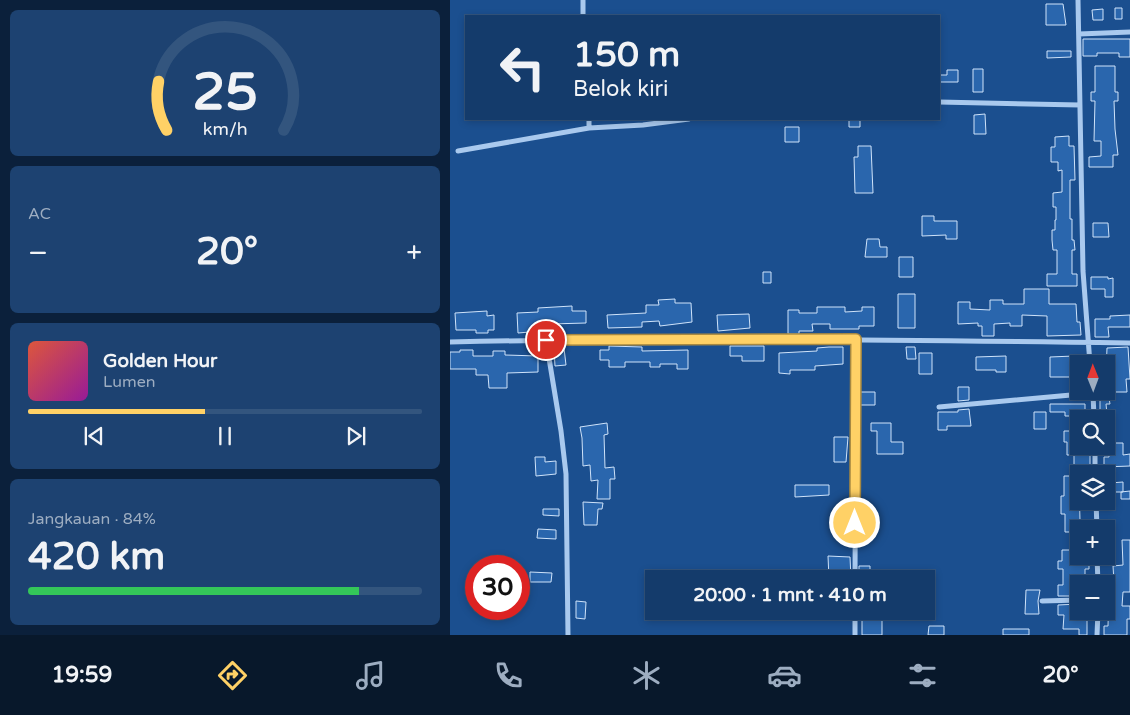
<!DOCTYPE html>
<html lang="id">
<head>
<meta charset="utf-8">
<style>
	body { margin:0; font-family:"Varela Round",sans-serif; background:#1d4271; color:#f1f3f6; height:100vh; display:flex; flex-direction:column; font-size:19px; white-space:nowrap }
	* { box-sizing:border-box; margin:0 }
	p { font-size:16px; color:#9dadc1 }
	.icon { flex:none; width:28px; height:28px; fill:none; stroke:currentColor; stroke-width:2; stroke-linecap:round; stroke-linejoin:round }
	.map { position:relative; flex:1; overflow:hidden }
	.panel { display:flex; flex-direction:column; gap:10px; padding:10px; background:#0b203b; width:450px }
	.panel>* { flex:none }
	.hud { position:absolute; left:15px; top:15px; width:475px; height:105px; border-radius:0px; box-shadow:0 2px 8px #0003,0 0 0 1px #33557e; background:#143b6b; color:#f1f3f6; overflow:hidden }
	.needle { width:32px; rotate:359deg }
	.buttons { position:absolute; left:620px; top:355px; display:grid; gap:10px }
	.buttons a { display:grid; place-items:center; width:45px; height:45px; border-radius:0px; background:#143b6b; box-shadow:0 2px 8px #0003,0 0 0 1px #33557e; font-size:25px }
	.speed { position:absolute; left:15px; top:555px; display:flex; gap:10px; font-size:25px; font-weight:700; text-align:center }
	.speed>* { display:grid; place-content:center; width:65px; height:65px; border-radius:50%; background:#143b6b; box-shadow:0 2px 8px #0003,0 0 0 1px #33557e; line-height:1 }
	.speed .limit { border:8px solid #d22; background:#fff; color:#111 }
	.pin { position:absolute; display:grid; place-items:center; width:42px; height:42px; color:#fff; margin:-21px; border:2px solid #fff; border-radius:50%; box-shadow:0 1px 5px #0007 }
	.me { position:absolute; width:55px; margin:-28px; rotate:0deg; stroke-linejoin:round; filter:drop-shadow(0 0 4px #0008) }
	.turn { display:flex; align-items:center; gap:18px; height:105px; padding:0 25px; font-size:22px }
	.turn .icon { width:65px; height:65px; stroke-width:2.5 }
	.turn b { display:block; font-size:35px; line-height:42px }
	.big { font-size:38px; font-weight:700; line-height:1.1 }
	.panel .card { flex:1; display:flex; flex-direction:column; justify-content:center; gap:8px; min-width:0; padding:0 18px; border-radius:8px; background:#1d4271 }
	.panel .dial { align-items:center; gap:0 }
	.dial svg { height:130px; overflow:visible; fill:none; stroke:#33557e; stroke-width:7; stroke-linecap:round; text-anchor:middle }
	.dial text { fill:#f1f3f6; stroke:none }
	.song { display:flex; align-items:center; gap:15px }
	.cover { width:60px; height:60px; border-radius:8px; background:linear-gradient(135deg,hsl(10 70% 55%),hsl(300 70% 35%)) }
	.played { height:5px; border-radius:2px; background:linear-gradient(90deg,#ffd166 45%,#33557e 45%) }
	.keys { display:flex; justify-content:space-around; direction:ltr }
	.heat { display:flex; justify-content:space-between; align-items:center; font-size:28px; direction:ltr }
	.charge { height:8px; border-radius:4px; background:linear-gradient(90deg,#34c759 84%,#33557e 0) }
	.trip { position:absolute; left:195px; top:570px; width:290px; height:50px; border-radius:0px; background:#143b6b; box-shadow:0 2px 8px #0003,0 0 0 1px #33557e; font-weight:700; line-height:50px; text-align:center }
	.dock { display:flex; height:80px; justify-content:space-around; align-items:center; background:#08182b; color:#9dadc1 }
	.dock .icon { width:35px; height:35px }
	.dock .selected { color:#ffd166 }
	.dock b { font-size:22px; color:#f1f3f6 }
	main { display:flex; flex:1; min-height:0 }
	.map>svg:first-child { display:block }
</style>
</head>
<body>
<main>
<section class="panel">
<div class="card dial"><svg viewBox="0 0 100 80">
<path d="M14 69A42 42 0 1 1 86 69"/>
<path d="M14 69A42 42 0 0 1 9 39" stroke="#ffd166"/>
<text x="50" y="56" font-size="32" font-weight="700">25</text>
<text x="50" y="72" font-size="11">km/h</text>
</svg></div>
<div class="card"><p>AC</p>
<div class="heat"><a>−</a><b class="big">20°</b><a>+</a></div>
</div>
<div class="card">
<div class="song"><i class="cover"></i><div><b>Golden Hour</b><p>Lumen</p></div></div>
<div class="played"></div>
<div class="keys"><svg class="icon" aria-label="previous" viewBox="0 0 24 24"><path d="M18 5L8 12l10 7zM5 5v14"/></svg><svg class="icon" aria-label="pause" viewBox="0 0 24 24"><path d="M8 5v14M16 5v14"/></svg><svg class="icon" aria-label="next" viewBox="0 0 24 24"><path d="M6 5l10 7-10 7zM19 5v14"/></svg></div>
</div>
<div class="card"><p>Jangkauan · 84%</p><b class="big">420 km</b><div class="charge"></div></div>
</section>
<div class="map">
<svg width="680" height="635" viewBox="0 0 680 635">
	<rect width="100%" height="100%" fill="#1b4f8f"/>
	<path fill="#2a66ad" stroke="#cfe3fa" d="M596,4H613L616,25H596Z
		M665,8H672V19H665Z
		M653,9V20H643L642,10Z
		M633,39H680V57H669V53H647V56H633Z
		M597,51H621V57L597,58Z
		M645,66H665V92H668V101H664L665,129L668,155H663V167H639V157L651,156V141H644L645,101H641V92H645Z
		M523,69H533V92H523Z
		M497,70H508V82H489V75H497Z
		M535,114L536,134H524V115Z
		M399,119H410V127H399Z
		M335,127H349V142H335Z
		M619,136V146H624L625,180H620V219H622V240H624L625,250H622V274H627V286H597V274H607V250H603L602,240V230H605V220H606V207H603V193L612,192V170L608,171V162H601V147H605V137Z
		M408,146H421L423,193H405L404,157H408Z
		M472,216H484V221H507V239H496V235L472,236Z
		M643,223H658L659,237H643Z
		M417,239H429L430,247H437V257H415Z
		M449,257H463V277H449Z
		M313,272H321V283H313Z
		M641,277H658V279L663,278V297H655V289H641Z
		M574,289H599V304H626L627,322H630L631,335L597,336V316L572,315V326H560V323L544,324V336H532V326H528V323L508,324V302H520V309L540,310V300H553V304H574Z
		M448,294H465V328H448Z
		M225,299V303H241L242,322L210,326L209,321L192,322V327L158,328L157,315L196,313V305H209L208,300Z
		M122,306V311H136V323L100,324V328H80V332L68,333L67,313L88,312V308Z
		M367,307H395V312L412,311V307H424V326H409V329H380V324H362L363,331H349V334H338V310H349V313H367Z
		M37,311V316L44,315V330H38V333H26V330H6L5,313Z
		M299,314L300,328L268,331L267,315Z
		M680,315V327H658L659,337H645V319H660V316Z
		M159,346L192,347V351L238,350V369H227V364H210V367H200V362H175V367H159V360H150V350H159Z
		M280,346H314V361H292V356H280Z
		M379,347H393V364L365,366V370H340V374L329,373V353L367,351V348Z
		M456,347H465L466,359H457Z
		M678,347L680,379H676L677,392H665L664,372H656L657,348Z
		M114,348L116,365L105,366L104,349Z
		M10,350H23V356H43V351H55V355L88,356V372L57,373V388H39L38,375H26V369H0V352H10Z
		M469,353H482V374H469Z
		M556,356V372H546V370H526V357Z
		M624,356H635V364H629V377H600V357Z
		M508,387H519V400L508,401Z
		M410,392H425V405H410Z
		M650,398H659L660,404H656L657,414L650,415Z
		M600,404H635V416H632V419H624V416H615V412H600Z
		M519,409L521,426H497V430H488V412H508V410Z
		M584,412H596V429H584Z
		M157,423L158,434L154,435L155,468L164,467L165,479H160V499H147L148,480L141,481L140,465L133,466L132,438L130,427Z
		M421,423H441V442H453V454H427V431H421Z
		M614,431H629V446H637V455H640V467L624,466V455H617V442H614Z
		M384,437H398L396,462H384Z
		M659,443H673V455L680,454V466L654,467V457H659Z
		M85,457H95V462L106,461V474L86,476Z
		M614,476H626V480H629L630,521L637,522V529H629V532H615V514H611V496H614Z
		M673,482V492H661L660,483Z
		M345,485H379V495L345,497Z
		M680,491V499H671V492Z
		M133,502L153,503L152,509H148L147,525H134Z
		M93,509H109V516L93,515Z
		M385,525H401V536H385Z
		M88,529L106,530V539L87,538Z
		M672,540H680V592H673L672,606H680V619H677V635H654V626H658L659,585H663L664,582L663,566L673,565Z
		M612,550H629V556H639V569H635V581H629V596H608V585H613V569H608V561H612Z
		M378,556L400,557L401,579H379Z
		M409,566H420V577H409Z
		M339,570H361V579H338Z
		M80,572L102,573L101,582H80Z
		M576,590H590L588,601L589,614H575Z
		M126,601L136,602L135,619L126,618Z
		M629,604V611H637V635H629V629H613L614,615H608V605Z
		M412,611H455V618L432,617V635H412Z
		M479,626H494V635H478Z
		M553,629H579V635H553Z"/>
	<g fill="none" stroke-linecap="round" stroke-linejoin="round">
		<path stroke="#a9c9ee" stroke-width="5" d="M133,0V16
			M628,0L633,271L640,364
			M629,34L680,32
			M489,102L630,105
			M139,119V128
			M8,151L139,128L193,125L239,119
			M96,340L111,431L116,474L118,635
			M0,342C227,337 453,340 680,343
			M643,392L644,419
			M489,407L643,393
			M645,446V474
			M646,501L647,529
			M647,556L648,584
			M405,579L406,339
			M592,601L629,600
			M405,611V635
			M647,635L648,611"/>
	</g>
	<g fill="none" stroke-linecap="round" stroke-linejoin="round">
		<defs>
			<path id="route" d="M96,340L406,339L405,523"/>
		</defs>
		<use href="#route" stroke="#a68842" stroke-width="12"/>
		<use href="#route" stroke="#ffd166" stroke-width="9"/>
	</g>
</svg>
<div class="buttons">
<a><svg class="needle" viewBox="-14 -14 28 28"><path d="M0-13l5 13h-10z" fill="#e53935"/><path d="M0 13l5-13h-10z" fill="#9dadc1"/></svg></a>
<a><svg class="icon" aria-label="search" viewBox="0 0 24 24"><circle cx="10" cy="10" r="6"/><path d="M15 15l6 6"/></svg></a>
<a><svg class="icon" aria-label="layers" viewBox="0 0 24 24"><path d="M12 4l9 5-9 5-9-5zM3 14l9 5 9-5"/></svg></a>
<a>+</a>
<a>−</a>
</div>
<div class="speed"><div class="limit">30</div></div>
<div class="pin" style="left:96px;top:340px;background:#d93025"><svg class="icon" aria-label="arrive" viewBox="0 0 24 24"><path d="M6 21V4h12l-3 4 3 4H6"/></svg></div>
<svg class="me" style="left:405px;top:523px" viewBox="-20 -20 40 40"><circle r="17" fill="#ffd166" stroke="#fff" stroke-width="3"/><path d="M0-11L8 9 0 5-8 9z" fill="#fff"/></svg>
<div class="trip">20:00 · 1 mnt · 410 m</div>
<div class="hud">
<div class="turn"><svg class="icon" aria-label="left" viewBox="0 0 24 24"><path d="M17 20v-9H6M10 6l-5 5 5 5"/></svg><div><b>150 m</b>Belok kiri</div></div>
</div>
</div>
</main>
<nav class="dock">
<b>19:59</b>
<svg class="icon selected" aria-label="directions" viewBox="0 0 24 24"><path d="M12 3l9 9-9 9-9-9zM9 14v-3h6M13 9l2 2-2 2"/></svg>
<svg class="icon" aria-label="music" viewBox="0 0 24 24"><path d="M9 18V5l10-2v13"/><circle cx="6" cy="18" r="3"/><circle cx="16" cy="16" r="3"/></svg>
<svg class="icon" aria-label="phone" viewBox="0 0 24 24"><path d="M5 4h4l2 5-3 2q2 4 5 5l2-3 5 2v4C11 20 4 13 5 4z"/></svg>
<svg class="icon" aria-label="climate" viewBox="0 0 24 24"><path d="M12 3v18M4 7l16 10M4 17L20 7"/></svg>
<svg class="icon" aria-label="car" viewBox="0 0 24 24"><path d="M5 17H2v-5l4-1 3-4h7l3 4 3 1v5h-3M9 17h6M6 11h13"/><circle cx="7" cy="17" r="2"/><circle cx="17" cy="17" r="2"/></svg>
<svg class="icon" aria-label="filters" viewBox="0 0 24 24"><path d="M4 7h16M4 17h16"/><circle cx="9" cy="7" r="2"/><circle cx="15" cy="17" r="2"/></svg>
<b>20°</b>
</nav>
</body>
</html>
